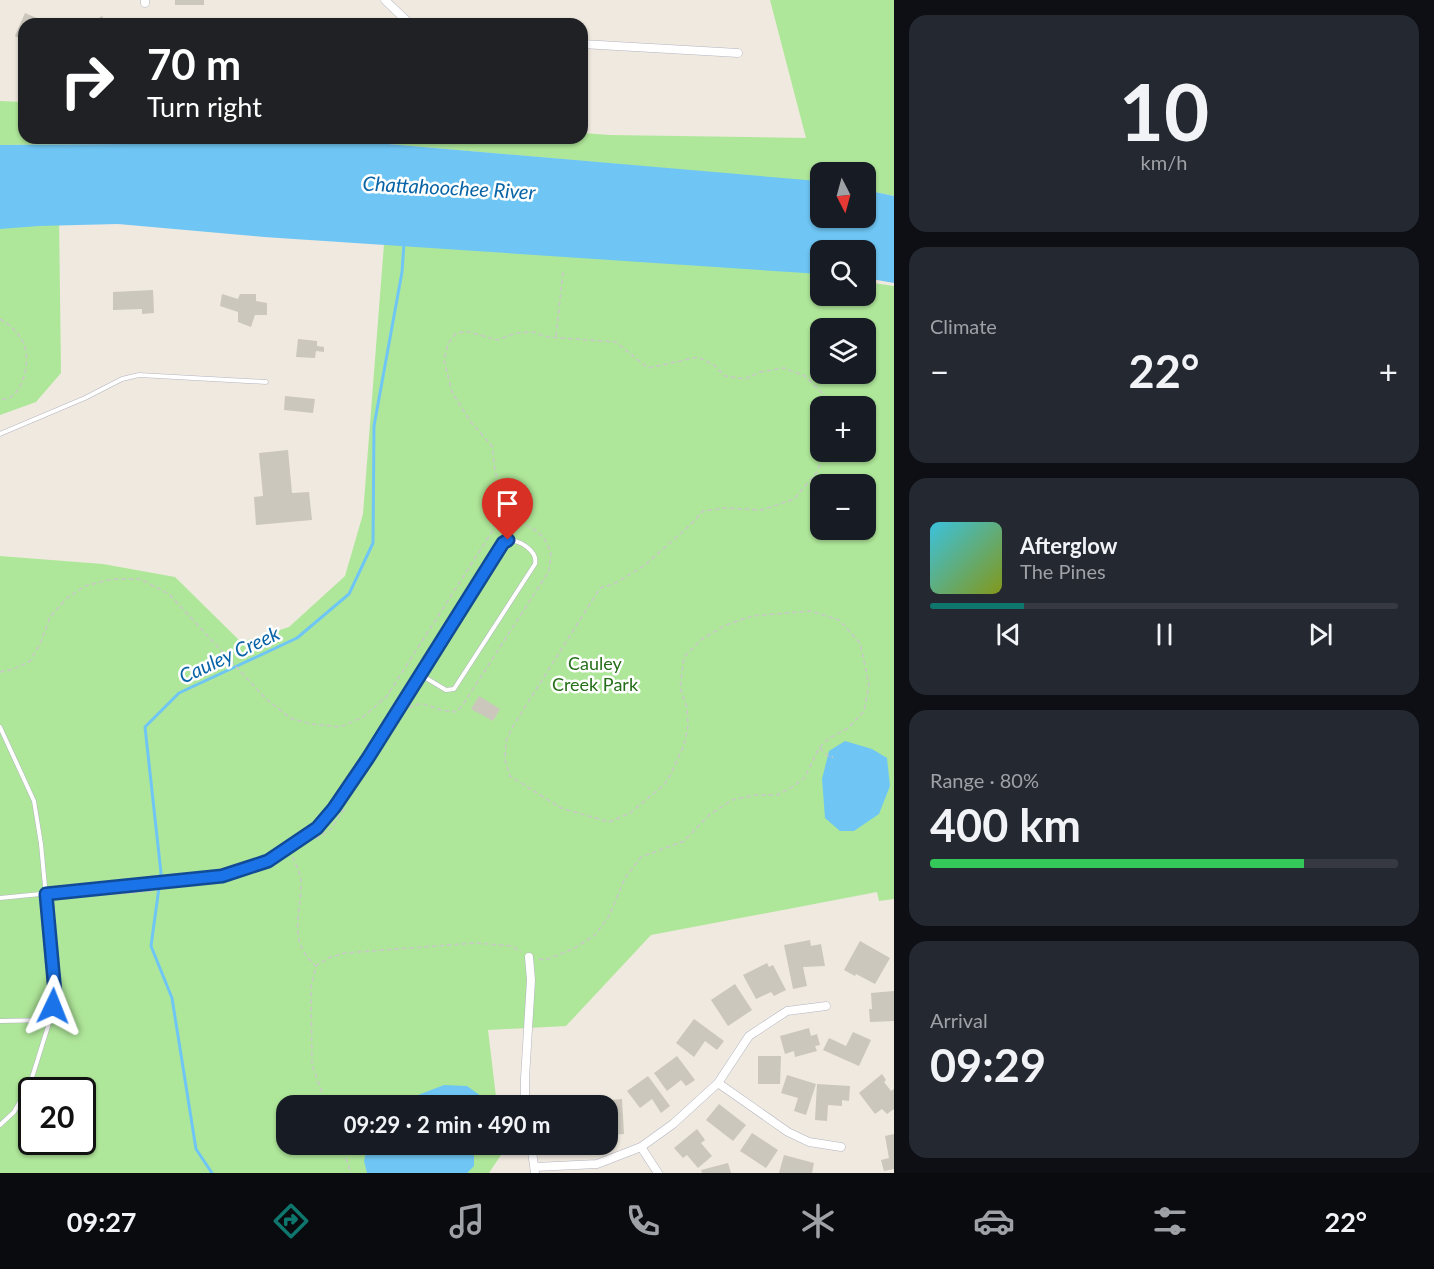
<!DOCTYPE html>
<html lang="en">
<head>
<meta charset="utf-8">
<style>
	body { margin:0; font-family:Lato,sans-serif; background:#242831; color:#f1f3f6; height:100vh; display:flex; flex-direction:column; font-size:22px; white-space:nowrap }
	* { box-sizing:border-box; margin:0 }
	p { font-size:20px; color:#9ea1a6 }
	.icon { flex:none; width:33px; height:33px; fill:none; stroke:currentColor; stroke-width:2; stroke-linecap:round; stroke-linejoin:round }
	.map { position:relative; flex:1; overflow:hidden }
	.details { display:flex; flex-direction:column; gap:15px; padding:15px; background:#0d0f14; width:540px }
	.details>* { flex:none }
	.banner { position:absolute; left:18px; top:18px; width:570px; height:126px; border-radius:18px; box-shadow:0 2px 4px #0004; background:#202124; color:#fff; overflow:hidden }
	.needle { width:39px; rotate:174deg }
	.buttons { position:absolute; left:810px; top:162px; display:grid; gap:12px }
	.buttons a { display:grid; place-items:center; width:66px; height:66px; border-radius:12px; background:#171b24; box-shadow:0 2px 4px #0004; font-size:30px }
	.speed { position:absolute; left:18px; top:1077px; display:flex; gap:12px; font-size:30px; font-weight:700; text-align:center }
	.speed>* { display:grid; place-content:center; width:78px; height:78px; border-radius:50%; background:#171b24; box-shadow:0 2px 4px #0004; line-height:1 }
	.speed .limit { border:3px solid #111; border-radius:9px; background:#fff; color:#111 }
	.pin { position:absolute; display:grid; place-items:center; width:51px; height:51px; color:#fff; margin:-62px -26px; border-radius:50% 50% 50% 0; rotate:-45deg; box-shadow:0 0 6px #0007 }
	.pin .icon { rotate:45deg }
	.me { position:absolute; width:66px; margin:-33px; rotate:2deg; stroke-linejoin:round; filter:drop-shadow(0 0 4px #0008) }
	.turn { display:flex; align-items:center; gap:21px; height:126px; padding:0 30px; font-size:27px }
	.turn .icon { width:78px; height:78px; stroke-width:2.5 }
	.turn b { display:block; font-size:42px; line-height:51px }
	.big { font-size:45px; font-weight:700; line-height:1.1 }
	.details .card { flex:1; display:flex; flex-direction:column; justify-content:center; gap:9px; min-width:0; padding:0 21px; border-radius:18px; background:#242831 }
	.details .dial { align-items:center; gap:0 }
	.dial b { font-size:78px; line-height:1 }
	.song { display:flex; align-items:center; gap:18px }
	.cover { width:72px; height:72px; border-radius:9px; background:linear-gradient(135deg,hsl(190 70% 55%),hsl(70 70% 35%)) }
	.played { height:6px; border-radius:3px; background:linear-gradient(90deg,#0f766e 20%,#363941 20%) }
	.keys { display:flex; justify-content:space-around; direction:ltr }
	.heat { display:flex; justify-content:space-between; align-items:center; font-size:33px; direction:ltr }
	.charge { height:9px; border-radius:4px; background:linear-gradient(90deg,#34c759 80%,#363941 0) }
	.trip { position:absolute; left:276px; top:1095px; width:342px; height:60px; border-radius:18px; background:#171b24; box-shadow:0 2px 4px #0004; font-weight:700; line-height:60px; text-align:center }
	.tab-bar { display:flex; height:96px; justify-content:space-around; align-items:center; background:#090b0e; color:#9ea1a6 }
	.tab-bar .icon { width:42px; height:42px }
	.tab-bar .current { color:#0f766e }
	.tab-bar b { font-size:27px; color:#f1f3f6 }
	main { display:flex; flex:1; min-height:0 }
	.map>svg:first-child { display:block }
</style>
</head>
<body>
<main>
<div class="map">
<svg width="894" height="1173" viewBox="0 0 894 1173">
	<rect width="100%" height="100%" fill="#efe9df"/>
	<path fill="#afe79a" fill-rule="evenodd" d="M770,0H894V196L866,190V172H820V182L365,142L0,145V101L24,102V138H582V133L610,135L806,138Z
		M59,215L61,373L36,402L0,415V218Z
		M385,231L820,264V296H866V282L894,286V899L879,901L877,892L651,935L566,1026L488,1030L497,1105L286,1106V1144L502,1145L503,1152L489,1173H0V556L103,564L175,577L241,642L289,627L345,576L363,514ZM820,328H866V374H820ZM820,406H866V452H820ZM820,484H866V530H820ZM32,1090H82V1142H32Z"/>
	<path fill="#6fc6f4" d="M365,142L818,181L820,182V218H866V190L894,196V283L866,278V250H820V274L264,237L118,224L39,226L0,229V145Z
		M845,741L872,749L887,758L890,786L879,814L854,831H840L825,818L822,779L829,751Z
		M444,1085L467,1086L488,1101L487,1105H402L405,1100Z
		M368,1144L466,1145L474,1156V1166L467,1173H367L364,1161Z"/>
	<g fill="none" stroke-linecap="round" stroke-linejoin="round">
		<path stroke="#6fc6f4" stroke-width="3" d="M212,1173L196,1149L172,998L151,946L161,873L145,727L179,693L297,638L349,594L373,543L374,426L402,272L404,243"/>
	</g>
	<path fill="#cbc7bd" d="M175,0H204V5H175Z
		M25,13L46,22V24H24V41L15,36Z
		M102,16L107,24H89Z
		M181,18L192,24H178Z
		M153,290L154,313L142,314V309L113,310V292Z
		M222,294L238,299L240,294H256V301L267,303V315H255L251,327L238,322V312L220,306Z
		M298,339L317,341V346L324,347V352L316,351L315,358L296,357Z
		M285,396L315,399L313,413L284,410Z
		M288,450L292,493L309,492L312,520L256,525L254,497L263,496L259,453Z
		M479,696L500,709L493,721L471,709Z
		M810,940L811,946L821,944L825,966L803,967L807,986L793,989L784,945Z
		M860,941L890,958L875,984L856,974L855,976L844,970Z
		M767,963L769,967L773,965L786,990L774,996L771,992L756,999L743,975Z
		M735,984L752,1010L728,1026L711,1000Z
		M894,991V1021L870,1022L869,1009H872L871,993Z
		M694,1019L724,1041L717,1050L705,1041L694,1057L676,1043Z
		M809,1028L811,1036L817,1034L820,1045L815,1046L817,1051L795,1057L794,1051L785,1054L780,1036Z
		M853,1032L871,1040L859,1066L823,1050L829,1038L846,1046Z
		M677,1056L695,1080L686,1086L681,1080L667,1091L654,1073Z
		M758,1056H781L780,1084H758Z
		M882,1074L886,1080L884,1082L891,1091L894,1089V1109L887,1114L882,1109L875,1114L859,1093Z
		M787,1075L816,1084L806,1115L794,1111L798,1098L781,1093Z
		M648,1076L670,1106L661,1113L652,1099L640,1108L627,1091Z
		M817,1084L850,1086L849,1101L842,1100V1106L828,1105L827,1121L815,1120Z
		M622,1099L624,1134L612,1135L611,1126L608,1127V1106H600V1101Z
		M719,1104L746,1125L733,1141L706,1120Z
		M697,1129L705,1140L701,1143L712,1156L698,1168L687,1155L683,1158L674,1148Z
		M752,1133L778,1150L766,1168L740,1151Z
		M894,1134V1169L884,1171L881,1160L889,1158L885,1136Z
		M289,1144H306L291,1151Z
		M784,1155L814,1163L812,1173H779Z
		M728,1163L731,1173H702L701,1170Z"/>
	<g fill="none" stroke-linecap="round" stroke-linejoin="round">
		<defs>
			<path id="service" d="M0,434L85,398L122,379L139,375L266,382
				M0,727L34,801L41,844L55,992L50,1020L30,1084L14,1112L0,1125
				M0,898L222,876C256,868 293,853 318,827C349,795 371,754 394,717C430,659 467,601 503,543L508,540C520,540 538,551 535,564L454,689L446,690L421,675
				M0,1021L50,1020"/>
			<path id="minor" d="M385,0L410,24
				M145,3V0
				M582,44L738,53
				M718,1083L788,1132L809,1142L841,1147
				M525,1106V1078L531,980L529,957
				M531,1144L535,1173
				M641,1147L658,1173
				M535,1167L597,1164L641,1147L673,1124L718,1083L749,1036L787,1011L826,1006"/>
		</defs>
		<use href="#service" stroke="#b3b4c1" stroke-width="5"/>
		<use href="#minor" stroke="#b3b4c1" stroke-width="9"/>
		<path stroke="#c8c8c8" stroke-width="1.5" stroke-dasharray="4.5 3" stroke-linecap="butt" d="M0,319C10,325 18,332 23,342C31,357 25,390 9,398C6,399 3,399 0,400
			M556,336L563,272
			M0,672L14,669L30,661L40,644L50,617L67,598L85,586L113,579H140L169,594L265,698L290,718L311,724L340,727L363,717L387,696L497,524L501,487L495,472L492,446L470,421L452,392L444,360L448,344L455,334L466,331L497,340L516,333L533,332L548,337L616,342L648,368L698,357L714,365L725,376L745,379L760,372L784,368L805,376L827,398V406
			M409,708C421,700 428,706 441,710C446,711 451,711 456,712L462,706L549,571C549,565 552,557 550,551C543,528 520,519 498,523
			M820,748L828,756L833,757
			M316,839L331,829L345,808
			M293,857C295,864 300,872 301,879C302,913 286,940 316,966
			M117,894L154,891
			M539,959L545,960L573,949L595,935L609,916L625,878L641,857L684,841L709,815L732,800L755,795H777L794,786L805,777L819,748L828,739L848,728L864,711L869,685L860,643L839,620L810,611L752,616L726,625L702,639L684,657L680,688L687,707L688,726L684,745L670,776L664,785L630,813L609,822L561,808L510,776L505,760L506,741L513,726L600,588L614,584L645,565L689,526L703,511L725,508L762,510L794,499L817,472L825,452
			M327,1106L312,1065L311,987L316,966L328,958L345,953L475,943L512,946L521,952
			M341,1144L351,1173"/>
		<use href="#service" stroke="#fff" stroke-width="4"/>
		<use href="#minor" stroke="#fff" stroke-width="8"/>
	</g>
	<g fill="none" stroke-linecap="round" stroke-linejoin="round">
		<defs>
			<path id="route" d="M53,1006L55,993L46,894L222,876L268,861L317,828L334,808L368,758L503,543L508,540"/>
		</defs>
		<use href="#route" stroke="#114b97" stroke-width="15"/>
		<use href="#route" stroke="#1a73e8" stroke-width="10"/>
	</g>
	<g text-anchor="middle" dominant-baseline="central" stroke-width="5" stroke-linejoin="round" paint-order="stroke">
		<g font-size="18" fill="#246f18" stroke="#fff">
			<text x="595" y="663">Cauley<tspan x="595" dy="21">Creek Park</tspan></text>
		</g>
		<g font-size="20" font-style="italic" fill="#0864a6" stroke="#fff">
			<text transform="translate(449 187) rotate(3)">Chattahoochee River</text>
			<text transform="translate(229 654) rotate(-25)">Cauley Creek</text>
		</g>
	</g>
</svg>
<div class="buttons">
<a><svg class="needle" viewBox="-14 -14 28 28"><path d="M0-13l5 13h-10z" fill="#e53935"/><path d="M0 13l5-13h-10z" fill="#9ea1a6"/></svg></a>
<a><svg class="icon" aria-label="search" viewBox="0 0 24 24"><circle cx="10" cy="10" r="6"/><path d="M15 15l6 6"/></svg></a>
<a><svg class="icon" aria-label="layers" viewBox="0 0 24 24"><path d="M12 4l9 5-9 5-9-5zM3 14l9 5 9-5"/></svg></a>
<a>+</a>
<a>−</a>
</div>
<div class="speed"><div class="limit">20</div></div>
<div class="pin" style="left:508px;top:540px;background:#d93025"><svg class="icon" aria-label="arrive" viewBox="0 0 24 24"><path d="M6 21V4h12l-3 4 3 4H6"/></svg></div>
<svg class="me" style="left:53px;top:1006px" viewBox="-20 -20 40 40"><path d="M0-17L14 15 0 8-14 15z" fill="#1a73e8" stroke="#fff" stroke-width="4"/></svg>
<div class="trip">09:29 · 2 min · 490 m</div>
<div class="banner">
<div class="turn"><svg class="icon" aria-label="right" viewBox="0 0 24 24"><path d="M7 20v-9h11M14 6l5 5-5 5"/></svg><div><b>70 m</b>Turn right</div></div>
</div>
</div>
<section class="details">
<div class="card dial"><b>10</b><p>km/h</p></div>
<div class="card"><p>Climate</p>
<div class="heat"><a>−</a><b class="big">22°</b><a>+</a></div>
</div>
<div class="card">
<div class="song"><i class="cover"></i><div><b>Afterglow</b><p>The Pines</p></div></div>
<div class="played"></div>
<div class="keys"><svg class="icon" aria-label="previous" viewBox="0 0 24 24"><path d="M18 5L8 12l10 7zM5 5v14"/></svg><svg class="icon" aria-label="pause" viewBox="0 0 24 24"><path d="M8 5v14M16 5v14"/></svg><svg class="icon" aria-label="next" viewBox="0 0 24 24"><path d="M6 5l10 7-10 7zM19 5v14"/></svg></div>
</div>
<div class="card"><p>Range · 80%</p><b class="big">400 km</b><div class="charge"></div></div>
<div class="card"><p>Arrival</p><b class="big">09:29</b></div>
</section>
</main>
<nav class="tab-bar">
<b>09:27</b>
<svg class="icon current" aria-label="directions" viewBox="0 0 24 24"><path d="M12 3l9 9-9 9-9-9zM9 14v-3h6M13 9l2 2-2 2"/></svg>
<svg class="icon" aria-label="music" viewBox="0 0 24 24"><path d="M9 18V5l10-2v13"/><circle cx="6" cy="18" r="3"/><circle cx="16" cy="16" r="3"/></svg>
<svg class="icon" aria-label="phone" viewBox="0 0 24 24"><path d="M5 4h4l2 5-3 2q2 4 5 5l2-3 5 2v4C11 20 4 13 5 4z"/></svg>
<svg class="icon" aria-label="climate" viewBox="0 0 24 24"><path d="M12 3v18M4 7l16 10M4 17L20 7"/></svg>
<svg class="icon" aria-label="car" viewBox="0 0 24 24"><path d="M5 17H2v-5l4-1 3-4h7l3 4 3 1v5h-3M9 17h6M6 11h13"/><circle cx="7" cy="17" r="2"/><circle cx="17" cy="17" r="2"/></svg>
<svg class="icon" aria-label="filters" viewBox="0 0 24 24"><path d="M4 7h16M4 17h16"/><circle cx="9" cy="7" r="2"/><circle cx="15" cy="17" r="2"/></svg>
<b>22°</b>
</nav>
</body>
</html>
